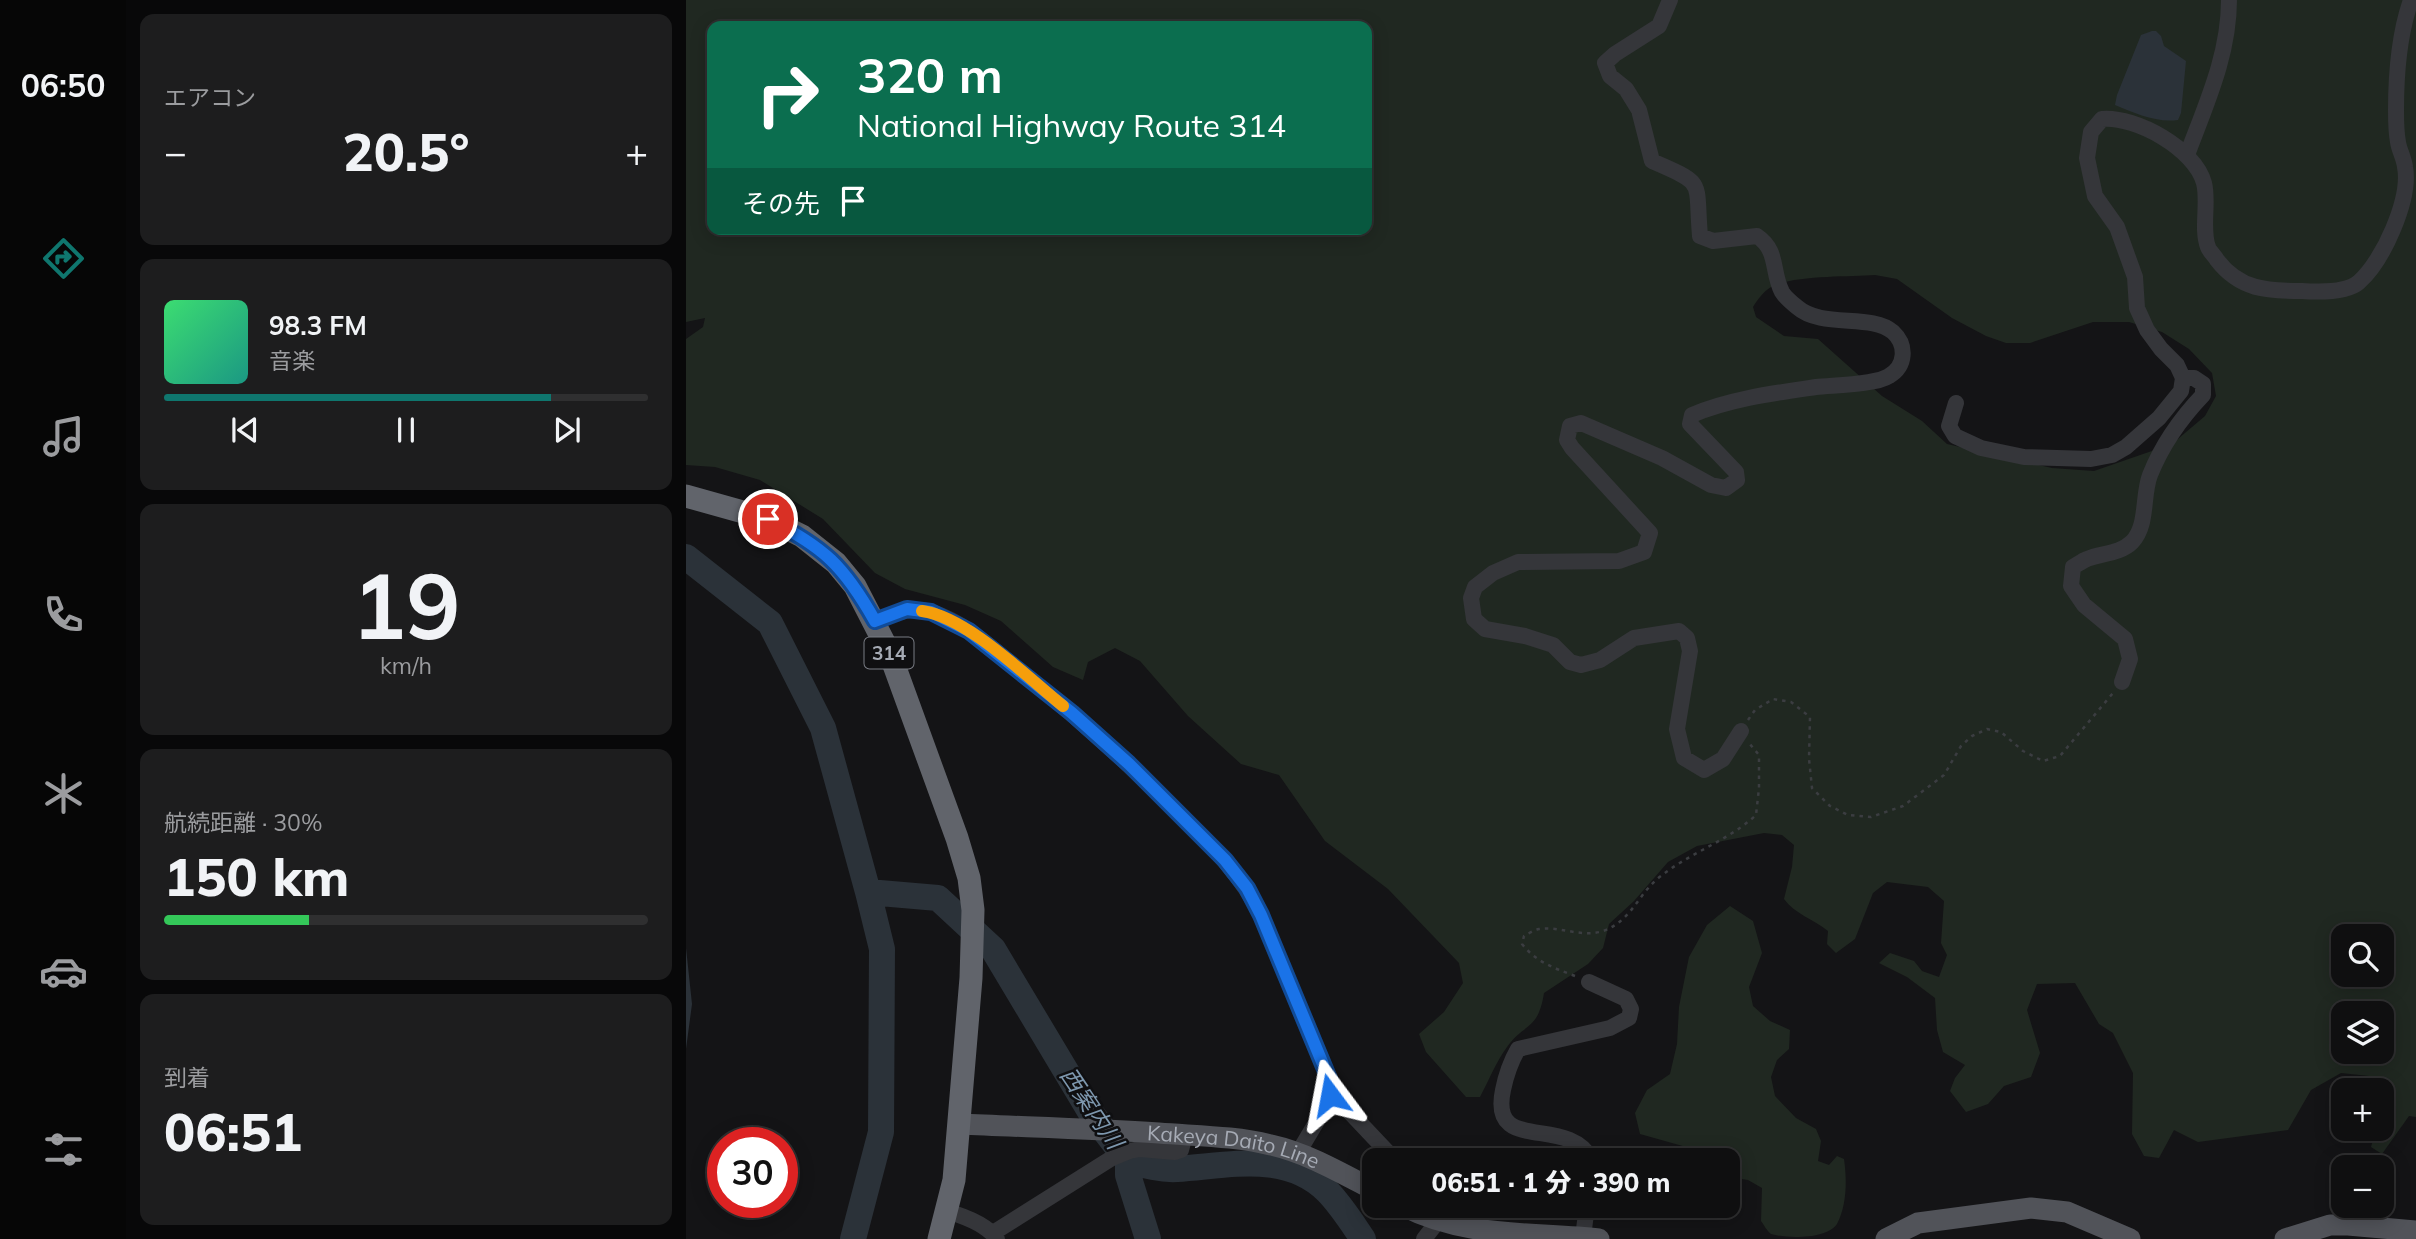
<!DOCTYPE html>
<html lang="ja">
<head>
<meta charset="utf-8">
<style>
	body { margin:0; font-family:Mulish,"Noto Sans JP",sans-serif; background:#1d1d1e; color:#f1f3f6; height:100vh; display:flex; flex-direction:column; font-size:26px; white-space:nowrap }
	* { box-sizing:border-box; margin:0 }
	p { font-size:23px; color:#9b9c9f }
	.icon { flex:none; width:38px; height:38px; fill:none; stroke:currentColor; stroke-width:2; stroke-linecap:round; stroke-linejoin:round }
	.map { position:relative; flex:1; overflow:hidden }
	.panel { display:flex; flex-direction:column; gap:14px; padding:14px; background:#080809; width:560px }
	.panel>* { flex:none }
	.guide { position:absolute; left:21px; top:21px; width:665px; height:214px; border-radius:14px; box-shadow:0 4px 18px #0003,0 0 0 2px #2f2f30; background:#0b6e4f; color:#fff; overflow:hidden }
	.tools { position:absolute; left:1645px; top:924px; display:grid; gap:14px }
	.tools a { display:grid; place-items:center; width:63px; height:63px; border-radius:14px; background:#0f0f10; box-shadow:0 4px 18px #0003,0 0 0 2px #2f2f30; font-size:35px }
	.speed { position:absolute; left:21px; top:1127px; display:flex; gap:14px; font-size:35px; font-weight:700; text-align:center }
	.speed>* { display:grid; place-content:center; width:91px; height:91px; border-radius:50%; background:#0f0f10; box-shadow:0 4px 18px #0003,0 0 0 2px #2f2f30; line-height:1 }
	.speed .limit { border:10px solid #d22; background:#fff; color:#111 }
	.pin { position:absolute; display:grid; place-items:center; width:60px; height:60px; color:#fff; margin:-30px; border:4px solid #fff; border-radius:50%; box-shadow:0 2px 7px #0007 }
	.me { position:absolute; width:77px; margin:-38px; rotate:347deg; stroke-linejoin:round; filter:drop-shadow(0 0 5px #0008) }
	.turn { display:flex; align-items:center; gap:24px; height:147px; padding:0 35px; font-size:32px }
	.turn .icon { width:91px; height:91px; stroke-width:2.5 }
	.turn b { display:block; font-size:49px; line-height:60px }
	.then { display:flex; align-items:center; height:66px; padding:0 35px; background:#0003; gap:14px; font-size:26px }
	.big { font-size:52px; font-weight:800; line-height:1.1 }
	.panel .card { flex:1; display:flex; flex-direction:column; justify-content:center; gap:10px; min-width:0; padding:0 24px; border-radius:14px; background:#1d1d1e }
	.panel .dial { align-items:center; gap:0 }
	.dial b { font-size:91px; line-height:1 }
	.song { display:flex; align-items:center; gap:21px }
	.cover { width:84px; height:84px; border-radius:10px; background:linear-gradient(135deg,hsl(140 70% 55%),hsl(170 70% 35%)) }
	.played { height:7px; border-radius:4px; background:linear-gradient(90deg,#0f766e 80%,#2f2f30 80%) }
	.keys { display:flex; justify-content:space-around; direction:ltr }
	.heat { display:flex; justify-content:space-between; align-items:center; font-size:38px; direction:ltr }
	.charge { height:10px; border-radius:5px; background:linear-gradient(90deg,#34c759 30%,#2f2f30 0) }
	.trip { position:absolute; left:676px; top:1148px; width:378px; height:70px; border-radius:14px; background:#0f0f10; box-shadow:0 4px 18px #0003,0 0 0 2px #2f2f30; font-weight:800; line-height:70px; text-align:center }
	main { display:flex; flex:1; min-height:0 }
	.tab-bar { display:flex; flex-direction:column; width:126px; justify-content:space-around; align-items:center; background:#060606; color:#9b9c9f }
	.tab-bar .icon { width:49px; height:49px }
	.tab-bar .active { color:#0f766e }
	.tab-bar b { font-size:32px; color:#f1f3f6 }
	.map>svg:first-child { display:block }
</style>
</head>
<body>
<main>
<nav class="tab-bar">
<b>06:50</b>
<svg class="icon active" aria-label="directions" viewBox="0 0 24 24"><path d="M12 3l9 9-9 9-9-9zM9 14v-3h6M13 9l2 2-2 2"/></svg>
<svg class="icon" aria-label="music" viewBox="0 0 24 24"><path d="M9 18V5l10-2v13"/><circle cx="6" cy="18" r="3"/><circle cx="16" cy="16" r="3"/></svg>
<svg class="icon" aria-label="phone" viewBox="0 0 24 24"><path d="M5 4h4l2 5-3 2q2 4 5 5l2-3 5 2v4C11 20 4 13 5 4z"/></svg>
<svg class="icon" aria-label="climate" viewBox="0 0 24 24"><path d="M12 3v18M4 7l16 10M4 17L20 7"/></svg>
<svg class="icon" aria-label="car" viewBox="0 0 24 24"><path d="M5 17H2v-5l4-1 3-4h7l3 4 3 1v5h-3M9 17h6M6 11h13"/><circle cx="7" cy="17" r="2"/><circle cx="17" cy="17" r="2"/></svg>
<svg class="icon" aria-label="filters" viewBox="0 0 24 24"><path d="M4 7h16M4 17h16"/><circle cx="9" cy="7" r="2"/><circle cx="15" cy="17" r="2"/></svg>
</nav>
<section class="panel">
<div class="card"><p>エアコン</p>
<div class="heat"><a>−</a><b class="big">20.5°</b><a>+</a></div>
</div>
<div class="card">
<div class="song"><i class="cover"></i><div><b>98.3 FM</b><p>音楽</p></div></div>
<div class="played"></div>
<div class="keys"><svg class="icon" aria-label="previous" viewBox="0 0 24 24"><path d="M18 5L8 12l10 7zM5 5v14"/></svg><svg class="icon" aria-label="pause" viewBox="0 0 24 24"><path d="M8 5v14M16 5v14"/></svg><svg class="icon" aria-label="next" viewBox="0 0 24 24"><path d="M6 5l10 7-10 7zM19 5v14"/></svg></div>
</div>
<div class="card dial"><b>19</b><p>km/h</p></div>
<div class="card"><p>航続距離 · 30%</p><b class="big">150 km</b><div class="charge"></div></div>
<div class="card"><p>到着</p><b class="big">06:51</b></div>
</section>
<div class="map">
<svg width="1730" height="1239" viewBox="0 0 1730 1239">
	<rect width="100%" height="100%" fill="#141416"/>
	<path fill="#202821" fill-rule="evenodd" d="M0,0H1730V1117L1723,1116L1696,1154L1685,1147L1690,1129H1696V1090H1690L1683,1076L1655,1073L1625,1090L1602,1130L1512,1142L1488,1130L1473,1158L1458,1156L1446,1134L1447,1073L1427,1033L1413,1024L1389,983L1351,984L1341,1010L1354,1053L1345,1077L1318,1086L1302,1104L1280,1112L1264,1091L1269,1078L1279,1065L1257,1052L1251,1030L1249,998L1221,977L1193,963L1204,953L1228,961L1236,971L1253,977L1261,955L1255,943L1258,901L1242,887L1201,882L1187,893L1169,939L1150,953L1141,944L1142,931C1127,919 1109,914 1098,899L1106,867L1108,845L1096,835L1078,833L1011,846L982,862L948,901L923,924L917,948L902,964L858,993C852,1031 839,1022 821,1047C810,1062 803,1080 794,1097H780L740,1052L733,1034L758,1012L777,983L773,963L702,889L639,841L593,775L555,764L502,716L454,661L429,648L402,662L397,680L367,667L315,621L279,605L219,589L189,573L137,519L74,480L29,467L0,465V339L17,327L19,318L0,322ZM26,26H681V229H26ZM1189,275L1211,279L1266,318L1300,336L1320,343H1344L1407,322H1443L1476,332L1503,349L1526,373L1530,396L1519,416L1486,444L1408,471L1366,468L1261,444L1236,421L1196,396L1132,339L1098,336L1070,317L1067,307C1072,299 1077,292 1085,287C1107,275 1163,277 1189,275ZM1657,936H1696V975H1657ZM1657,1013H1696V1052H1657Z
		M1044,906L1067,921L1076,953L1063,987L1067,1006L1084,1021L1104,1030L1103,1049L1091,1060L1085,1077L1089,1096L1110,1118L1130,1129L1135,1141L1132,1161L1143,1165L1151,1156L1158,1159C1161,1180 1161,1205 1151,1224C1141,1239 1102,1239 1085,1234C1081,1231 1078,1225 1075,1221L1076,1188L1062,1180L1044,1177L1041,1174V1160H1027L1018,1152L954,1134L949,1113L961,1090L984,1074L991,1044L993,1007L1003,957L1021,925Z"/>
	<path fill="#2b3239" d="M1466,31H1470L1475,36L1478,46L1500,61L1495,113L1492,120C1470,123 1449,113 1429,105L1431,95L1455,35Z
		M0,948L6,1004L0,1049Z"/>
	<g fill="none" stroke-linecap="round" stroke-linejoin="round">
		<path stroke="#2b3239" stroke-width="26" d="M0,557L84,623L137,728L182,892L196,949L195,1132L167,1239
			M182,892L252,898L307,949L405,1113L442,1161C457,1165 475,1170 491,1169C541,1166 600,1150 641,1191C655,1205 666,1223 677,1239
			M442,1161V1175L462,1239"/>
		<path stroke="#3b3d41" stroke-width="2.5" stroke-dasharray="3.5 5" stroke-linecap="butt" d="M1062,720L1069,710L1087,699L1105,702L1124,717L1123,759L1126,788L1144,806L1162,815L1185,817L1217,806L1258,775L1275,746L1286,736L1301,729L1315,732L1337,751L1357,761L1374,756L1427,693
			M889,976C868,968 850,962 836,944L838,936C842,934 848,930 853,929C874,926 896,938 917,931C946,921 952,893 975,876C1005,852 1042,841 1070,815L1073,788V755L1063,743"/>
		<path stroke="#35363a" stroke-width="16" d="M984,0L973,26L929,54L919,63L924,76L940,89L953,110L966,161C1021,185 1009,179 1014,236L1027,241L1071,236C1093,251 1085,271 1096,292C1099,297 1106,303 1111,307C1136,329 1185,313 1207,332C1221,345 1220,366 1203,376C1189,385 1148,385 1130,387C1089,393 1043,399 1006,415L1004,424L1050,472L1051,480L1040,488L1025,485L976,458L895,423L884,426L881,440L886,448L964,533L958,552L933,561L832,562L807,573L789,587L785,598L788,619L799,629L839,636L867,645L884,662L895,665L914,660L948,638L993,631L1001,638L1004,651L991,729L998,758L1018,770L1037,759L1055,731
			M1501,155C1520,104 1543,55 1543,0
			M1270,403L1263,426L1269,436L1295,448L1338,457L1405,459L1426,455L1440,447L1473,418L1495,391L1497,378L1491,365L1475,349L1461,330L1451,308L1449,277L1431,227L1409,196L1401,158L1405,132L1416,119C1450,116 1509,149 1518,183C1523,202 1515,229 1522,247C1523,251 1529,256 1531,260C1554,290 1581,291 1616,291C1632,292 1661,293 1673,282C1697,261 1725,199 1719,167C1718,158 1713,150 1712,142C1710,132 1710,120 1710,110C1710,74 1713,34 1725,0
			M189,621C208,614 224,606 245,612C282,623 312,654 341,677C393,719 441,762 488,809C523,844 552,870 575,915L646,1086L640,1106L612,1153
			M1436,682L1444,659L1439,639L1398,605L1385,586L1387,567C1391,565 1396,561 1401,559C1415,553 1434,554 1446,542C1462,526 1456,496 1464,475C1476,445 1495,418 1517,395V384L1508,378H1497
			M903,982L940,999L945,1009L943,1018L924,1028L832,1049C824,1063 820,1075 817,1090C803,1156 882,1113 906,1160
			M644,1095L658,1106L709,1160
			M260,1211C278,1216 300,1224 311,1239
			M307,1233L426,1158L443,1151L454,1149L489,1152L495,1150L499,1135
			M897,1237L901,1206
			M738,1239L752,1221L751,1206"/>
		<g stroke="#515359" stroke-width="21">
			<path id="s1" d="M274,1124C340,1127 407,1129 473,1133C510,1136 549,1136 585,1145C621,1153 655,1173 688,1190"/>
			<path d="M717,1206C779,1238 847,1232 913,1239"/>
			<path d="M1200,1239L1232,1223L1345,1208L1381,1212L1444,1239"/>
			<path d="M1599,1239L1644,1225H1662L1730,1231"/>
		</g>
		<path stroke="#61646b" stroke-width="23" d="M0,496L82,519L116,536L150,563L169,586L204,654L271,838L283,878L287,910L285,978L268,1180L253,1239"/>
	</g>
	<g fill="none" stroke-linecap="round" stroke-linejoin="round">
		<defs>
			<path id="route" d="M82,519C138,547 158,566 189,621L221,609L245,612L283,631L386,713L443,764L539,860L561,888L575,915L646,1086L644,1095"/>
		</defs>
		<use href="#route" stroke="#114b97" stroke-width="18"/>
		<use href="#route" stroke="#1a73e8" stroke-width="12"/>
		<path stroke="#f59e0b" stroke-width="12" d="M236,611C281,617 341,677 377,706"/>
	</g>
	<g text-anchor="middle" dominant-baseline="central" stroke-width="5" stroke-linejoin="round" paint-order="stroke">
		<rect fill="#0f0f11" stroke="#797c84" stroke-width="2" x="178.5" y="637.5" width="49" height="31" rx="5"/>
		<g font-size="19" font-weight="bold" fill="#a6abb5">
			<text x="203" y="653">314</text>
		</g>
		<g font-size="21" fill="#a6abb5" stroke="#0f0f11">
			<text stroke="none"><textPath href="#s1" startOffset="275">Kakeya Daito Line</textPath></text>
		</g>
		<g font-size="23" font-style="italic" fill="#7e98af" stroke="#0f0f11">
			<text transform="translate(406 1108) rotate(56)">西案内川</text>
		</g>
	</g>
</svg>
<div class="tools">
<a><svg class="icon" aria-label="search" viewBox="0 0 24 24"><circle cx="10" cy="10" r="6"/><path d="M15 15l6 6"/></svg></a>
<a><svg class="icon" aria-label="layers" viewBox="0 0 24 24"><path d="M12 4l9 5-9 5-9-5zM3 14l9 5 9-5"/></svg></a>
<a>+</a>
<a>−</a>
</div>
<div class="speed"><div class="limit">30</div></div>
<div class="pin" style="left:82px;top:519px;background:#d93025"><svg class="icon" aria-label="arrive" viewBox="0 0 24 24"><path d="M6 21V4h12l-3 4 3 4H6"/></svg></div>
<svg class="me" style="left:644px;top:1095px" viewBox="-20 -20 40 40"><path d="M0-17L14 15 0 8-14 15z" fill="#1a73e8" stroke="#fff" stroke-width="4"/></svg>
<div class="trip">06:51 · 1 分 · 390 m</div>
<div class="guide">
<div class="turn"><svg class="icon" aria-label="right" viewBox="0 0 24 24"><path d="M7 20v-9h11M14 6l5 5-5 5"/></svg><div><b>320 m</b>National Highway Route 314</div></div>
<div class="then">その先<svg class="icon" aria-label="arrive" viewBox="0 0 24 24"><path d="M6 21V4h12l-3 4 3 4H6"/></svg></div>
</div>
</div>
</main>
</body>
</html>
